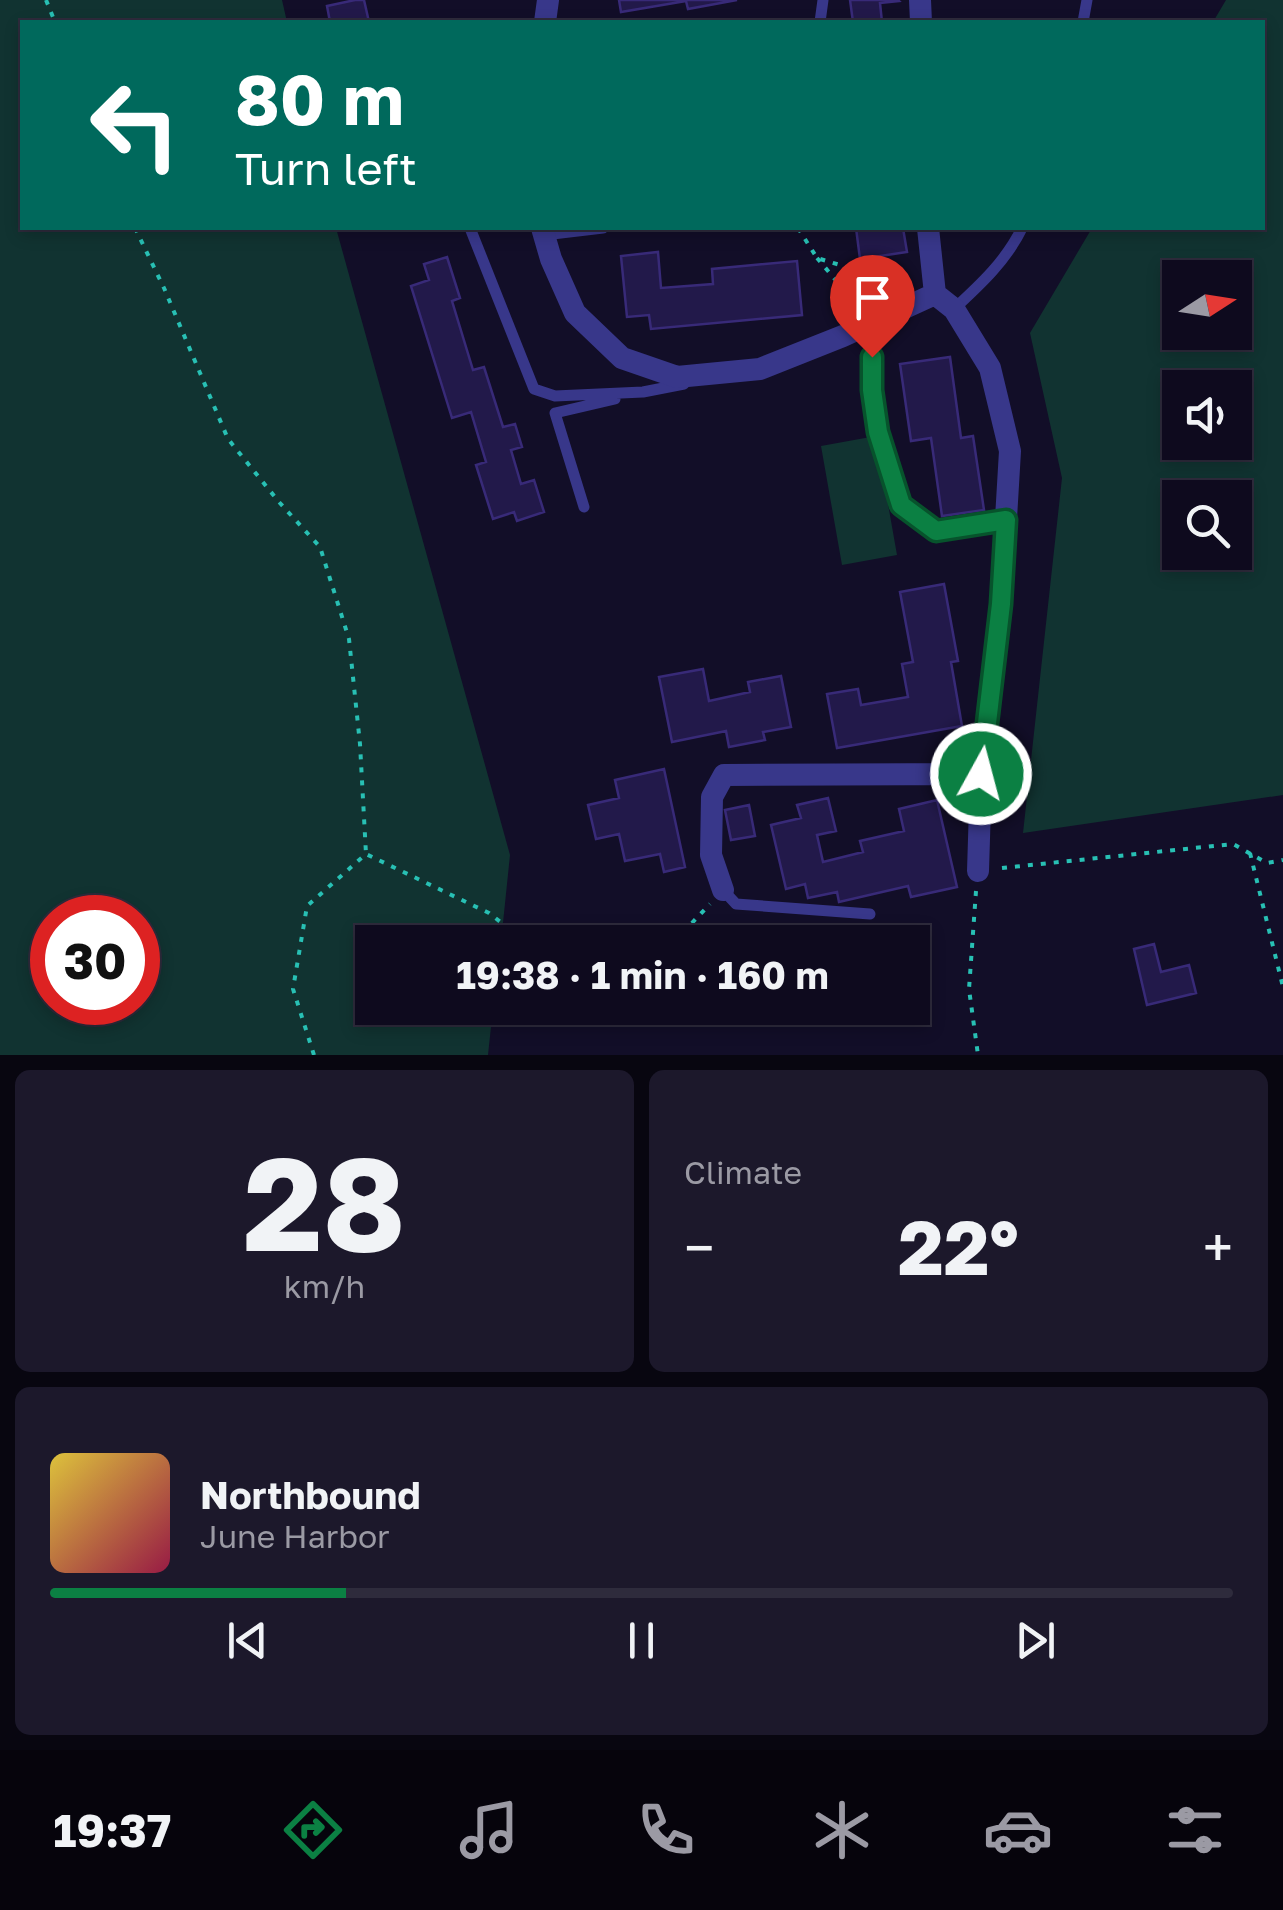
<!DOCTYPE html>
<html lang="en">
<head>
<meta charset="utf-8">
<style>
	body { margin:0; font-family:"Golos Text",sans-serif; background:#1c182b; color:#f1f3f6; height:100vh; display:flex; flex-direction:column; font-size:38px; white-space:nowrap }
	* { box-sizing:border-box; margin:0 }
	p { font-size:32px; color:#9b9aa4 }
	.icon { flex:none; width:55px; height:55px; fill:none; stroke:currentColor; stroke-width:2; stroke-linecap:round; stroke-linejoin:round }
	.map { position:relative; height:1055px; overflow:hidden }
	.panel { display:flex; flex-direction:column; gap:15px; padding:15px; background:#080610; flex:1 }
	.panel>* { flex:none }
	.top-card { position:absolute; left:20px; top:20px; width:1245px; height:210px; border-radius:0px; box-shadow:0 5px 15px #0003,0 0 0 2px #2e2b3c; background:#00695c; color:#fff; overflow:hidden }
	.needle { width:65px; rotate:78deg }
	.tools { position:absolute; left:1162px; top:260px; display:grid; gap:20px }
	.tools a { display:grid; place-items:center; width:90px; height:90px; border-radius:0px; background:#0e0a1e; box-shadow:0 5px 15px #0003,0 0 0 2px #2e2b3c; font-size:50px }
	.speed { position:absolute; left:30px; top:895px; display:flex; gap:20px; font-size:50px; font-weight:700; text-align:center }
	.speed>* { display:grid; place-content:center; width:130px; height:130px; border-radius:50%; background:#0e0a1e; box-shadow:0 5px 15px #0003,0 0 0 2px #2e2b3c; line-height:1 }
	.speed .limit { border:15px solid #d22; background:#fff; color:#111 }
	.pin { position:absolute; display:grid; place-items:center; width:85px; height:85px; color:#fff; margin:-102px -42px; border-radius:50% 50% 50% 0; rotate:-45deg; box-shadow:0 0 10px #0007 }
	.pin .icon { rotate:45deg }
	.me { position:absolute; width:110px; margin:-55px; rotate:7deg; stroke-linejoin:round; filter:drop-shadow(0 0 8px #0008) }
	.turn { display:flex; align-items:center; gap:35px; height:210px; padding:0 50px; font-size:45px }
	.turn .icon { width:130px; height:130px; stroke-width:2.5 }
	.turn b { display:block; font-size:70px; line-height:85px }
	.big { font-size:75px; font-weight:700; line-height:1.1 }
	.panel .widget { flex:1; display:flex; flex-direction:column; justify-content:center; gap:15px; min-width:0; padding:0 35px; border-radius:15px; background:#1c182b }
	.panel .dial { align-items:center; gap:0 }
	.dial b { font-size:130px; line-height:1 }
	.song { display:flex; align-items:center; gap:30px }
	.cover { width:120px; height:120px; border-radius:15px; background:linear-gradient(135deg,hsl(50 70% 55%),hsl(340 70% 35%)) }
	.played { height:10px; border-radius:5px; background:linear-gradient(90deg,#0b8043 25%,#2e2b3c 25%) }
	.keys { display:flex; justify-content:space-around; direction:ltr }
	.heat { display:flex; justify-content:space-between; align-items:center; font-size:55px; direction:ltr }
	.panel .tiles { flex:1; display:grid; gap:15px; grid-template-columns:1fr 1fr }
	.widget:last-child { grid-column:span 2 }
	.trip { position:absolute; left:355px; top:925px; width:575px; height:100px; border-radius:0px; background:#0e0a1e; box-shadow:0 5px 15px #0003,0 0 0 2px #2e2b3c; font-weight:700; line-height:100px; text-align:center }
	.menu { display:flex; height:160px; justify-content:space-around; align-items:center; background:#06040c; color:#9b9aa4 }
	.menu .icon { width:70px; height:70px }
	.menu .selected { color:#0b8043 }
	.menu b { font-size:45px; color:#f1f3f6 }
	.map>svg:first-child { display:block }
</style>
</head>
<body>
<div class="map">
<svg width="1283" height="1055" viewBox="0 0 1283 1055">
	<rect width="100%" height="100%" fill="#120e28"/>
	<path fill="#113331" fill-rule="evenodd" d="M0,0H282L287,22H22V228H336L510,855L501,942H372V1008H493L488,1055H0ZM52,918H138V1002H52Z
		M1226,0H1283V795L1023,833L1062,478L1030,333L1092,228H1262V22H1213ZM1180,278H1235V332H1180ZM1180,388H1235V442H1180ZM1180,498H1235V552H1180Z
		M876,436L897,555L842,565L821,446Z"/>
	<path fill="#22194a" stroke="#382a78" stroke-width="2.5" d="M355,0H364L369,22H330L327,6Z
		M619,0H737L688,9L686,1L621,12Z
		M850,0H898L899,1L880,3L882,22H853Z
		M856,228H903L907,252L860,259Z
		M658,252L661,288L713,284L712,269L797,261L802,315L651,329L649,315L627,317L621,256Z
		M447,257L460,298L452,301L473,370L484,367L503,427L515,424L522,447L511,450L521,484L534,480L544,512L517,521L514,512L493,519L476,465L486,462L471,412L452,418L411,286L429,280L424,264Z
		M950,357L961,438L973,436L984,510L942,516L931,438L911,441L900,364Z
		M944,584L958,661L951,662L962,726L837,748L827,694L858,689L861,705L908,697L902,664L913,662L900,592Z
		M703,669L709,701L750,692L748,682L781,676L791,727L763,732L765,740L729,747L726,731L672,742L659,677Z
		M664,769L685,867L664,872L660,854L625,861L619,834L596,839L588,805L619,798L615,780Z
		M828,798L836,831L817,835L823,862L863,852L860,841L904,831L899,809L937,800L957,887L911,897L908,886L839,902L837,892L808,898L805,884L786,889L771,825L801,818L797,805Z
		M749,805L755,836L731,840L725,810Z
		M1154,944L1161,972L1189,965L1196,993L1147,1005L1134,949Z"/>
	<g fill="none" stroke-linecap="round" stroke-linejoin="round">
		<path stroke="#28c0b4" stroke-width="4" stroke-dasharray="5 8" stroke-linecap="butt" d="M46,0L55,22
			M135,228L164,288L228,439L279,502L320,547L349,639L360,744L366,854
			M798,228L817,258L902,284
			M817,258L856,304
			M1250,853L1283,987
			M1002,868L1233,844L1267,863L1283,860
			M976,891L969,989L978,1055
			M674,942L710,904
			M314,1055L293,989L307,906L366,854L489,913L526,942"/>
		<path stroke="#38378a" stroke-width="11" d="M820,22L823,0
			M1083,22L1087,0
			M470,228L534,389L555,396L643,392L684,384
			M544,235L603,228
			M954,309C981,284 1006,261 1022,228
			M872,323V390L877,432L901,505L936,531L1006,519
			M584,507L555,413L615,399
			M723,890L736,904L870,914"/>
		<path stroke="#38378a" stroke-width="22" d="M920,0L921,22
			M545,22L548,0
			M542,228L551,259L575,313L622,358L677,377L760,369L843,336L935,294
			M928,228L935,294L954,309L990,368L1010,451L1001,603L981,774L978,871
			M723,890L711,855L712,797L724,775L981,774"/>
	</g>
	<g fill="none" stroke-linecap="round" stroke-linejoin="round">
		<defs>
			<path id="route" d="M872,357V390L878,432L901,505L936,531L1006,520L1001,604L981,774"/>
		</defs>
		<use href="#route" stroke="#07532c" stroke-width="25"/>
		<use href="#route" stroke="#0b8043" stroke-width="18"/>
	</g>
</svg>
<div class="tools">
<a><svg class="needle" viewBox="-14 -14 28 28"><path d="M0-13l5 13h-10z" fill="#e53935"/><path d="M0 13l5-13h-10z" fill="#9b9aa4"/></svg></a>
<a><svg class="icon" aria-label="sound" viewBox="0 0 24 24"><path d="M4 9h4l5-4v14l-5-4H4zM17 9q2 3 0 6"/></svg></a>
<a><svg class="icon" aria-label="search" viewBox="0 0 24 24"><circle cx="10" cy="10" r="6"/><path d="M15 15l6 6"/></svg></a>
</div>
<div class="speed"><div class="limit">30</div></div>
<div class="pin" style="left:872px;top:357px;background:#d93025"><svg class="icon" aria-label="arrive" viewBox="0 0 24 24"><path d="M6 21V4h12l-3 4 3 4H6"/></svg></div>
<svg class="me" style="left:981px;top:774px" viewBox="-20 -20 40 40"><circle r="17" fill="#0b8043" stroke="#fff" stroke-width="3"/><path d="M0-11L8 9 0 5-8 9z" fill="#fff"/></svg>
<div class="trip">19:38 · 1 min · 160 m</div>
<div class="top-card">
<div class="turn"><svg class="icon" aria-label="left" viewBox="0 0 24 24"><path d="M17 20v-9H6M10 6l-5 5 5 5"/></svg><div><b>80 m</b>Turn left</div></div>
</div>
</div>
<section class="panel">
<div class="tiles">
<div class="widget dial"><b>28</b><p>km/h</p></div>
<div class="widget"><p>Climate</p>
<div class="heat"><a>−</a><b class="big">22°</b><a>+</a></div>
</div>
<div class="widget">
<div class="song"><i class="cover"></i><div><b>Northbound</b><p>June Harbor</p></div></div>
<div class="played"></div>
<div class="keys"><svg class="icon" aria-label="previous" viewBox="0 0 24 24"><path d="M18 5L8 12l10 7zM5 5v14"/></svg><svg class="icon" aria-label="pause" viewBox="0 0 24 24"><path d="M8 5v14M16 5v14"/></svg><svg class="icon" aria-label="next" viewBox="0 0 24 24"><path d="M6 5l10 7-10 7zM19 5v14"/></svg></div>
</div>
</div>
</section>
<nav class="menu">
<b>19:37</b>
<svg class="icon selected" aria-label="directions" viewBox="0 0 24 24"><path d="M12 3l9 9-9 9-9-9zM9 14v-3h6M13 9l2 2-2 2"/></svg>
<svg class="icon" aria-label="music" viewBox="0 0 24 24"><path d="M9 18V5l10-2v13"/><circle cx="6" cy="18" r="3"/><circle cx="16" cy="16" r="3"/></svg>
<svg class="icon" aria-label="phone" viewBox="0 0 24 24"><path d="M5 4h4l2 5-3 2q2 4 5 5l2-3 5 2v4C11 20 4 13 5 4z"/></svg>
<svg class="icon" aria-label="climate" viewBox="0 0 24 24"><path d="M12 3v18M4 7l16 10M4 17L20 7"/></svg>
<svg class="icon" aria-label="car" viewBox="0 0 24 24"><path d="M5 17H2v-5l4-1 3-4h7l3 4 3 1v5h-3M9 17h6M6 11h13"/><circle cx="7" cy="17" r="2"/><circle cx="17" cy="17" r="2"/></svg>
<svg class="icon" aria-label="filters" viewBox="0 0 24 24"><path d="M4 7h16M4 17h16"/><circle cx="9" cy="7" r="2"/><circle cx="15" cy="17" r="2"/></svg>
</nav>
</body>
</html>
